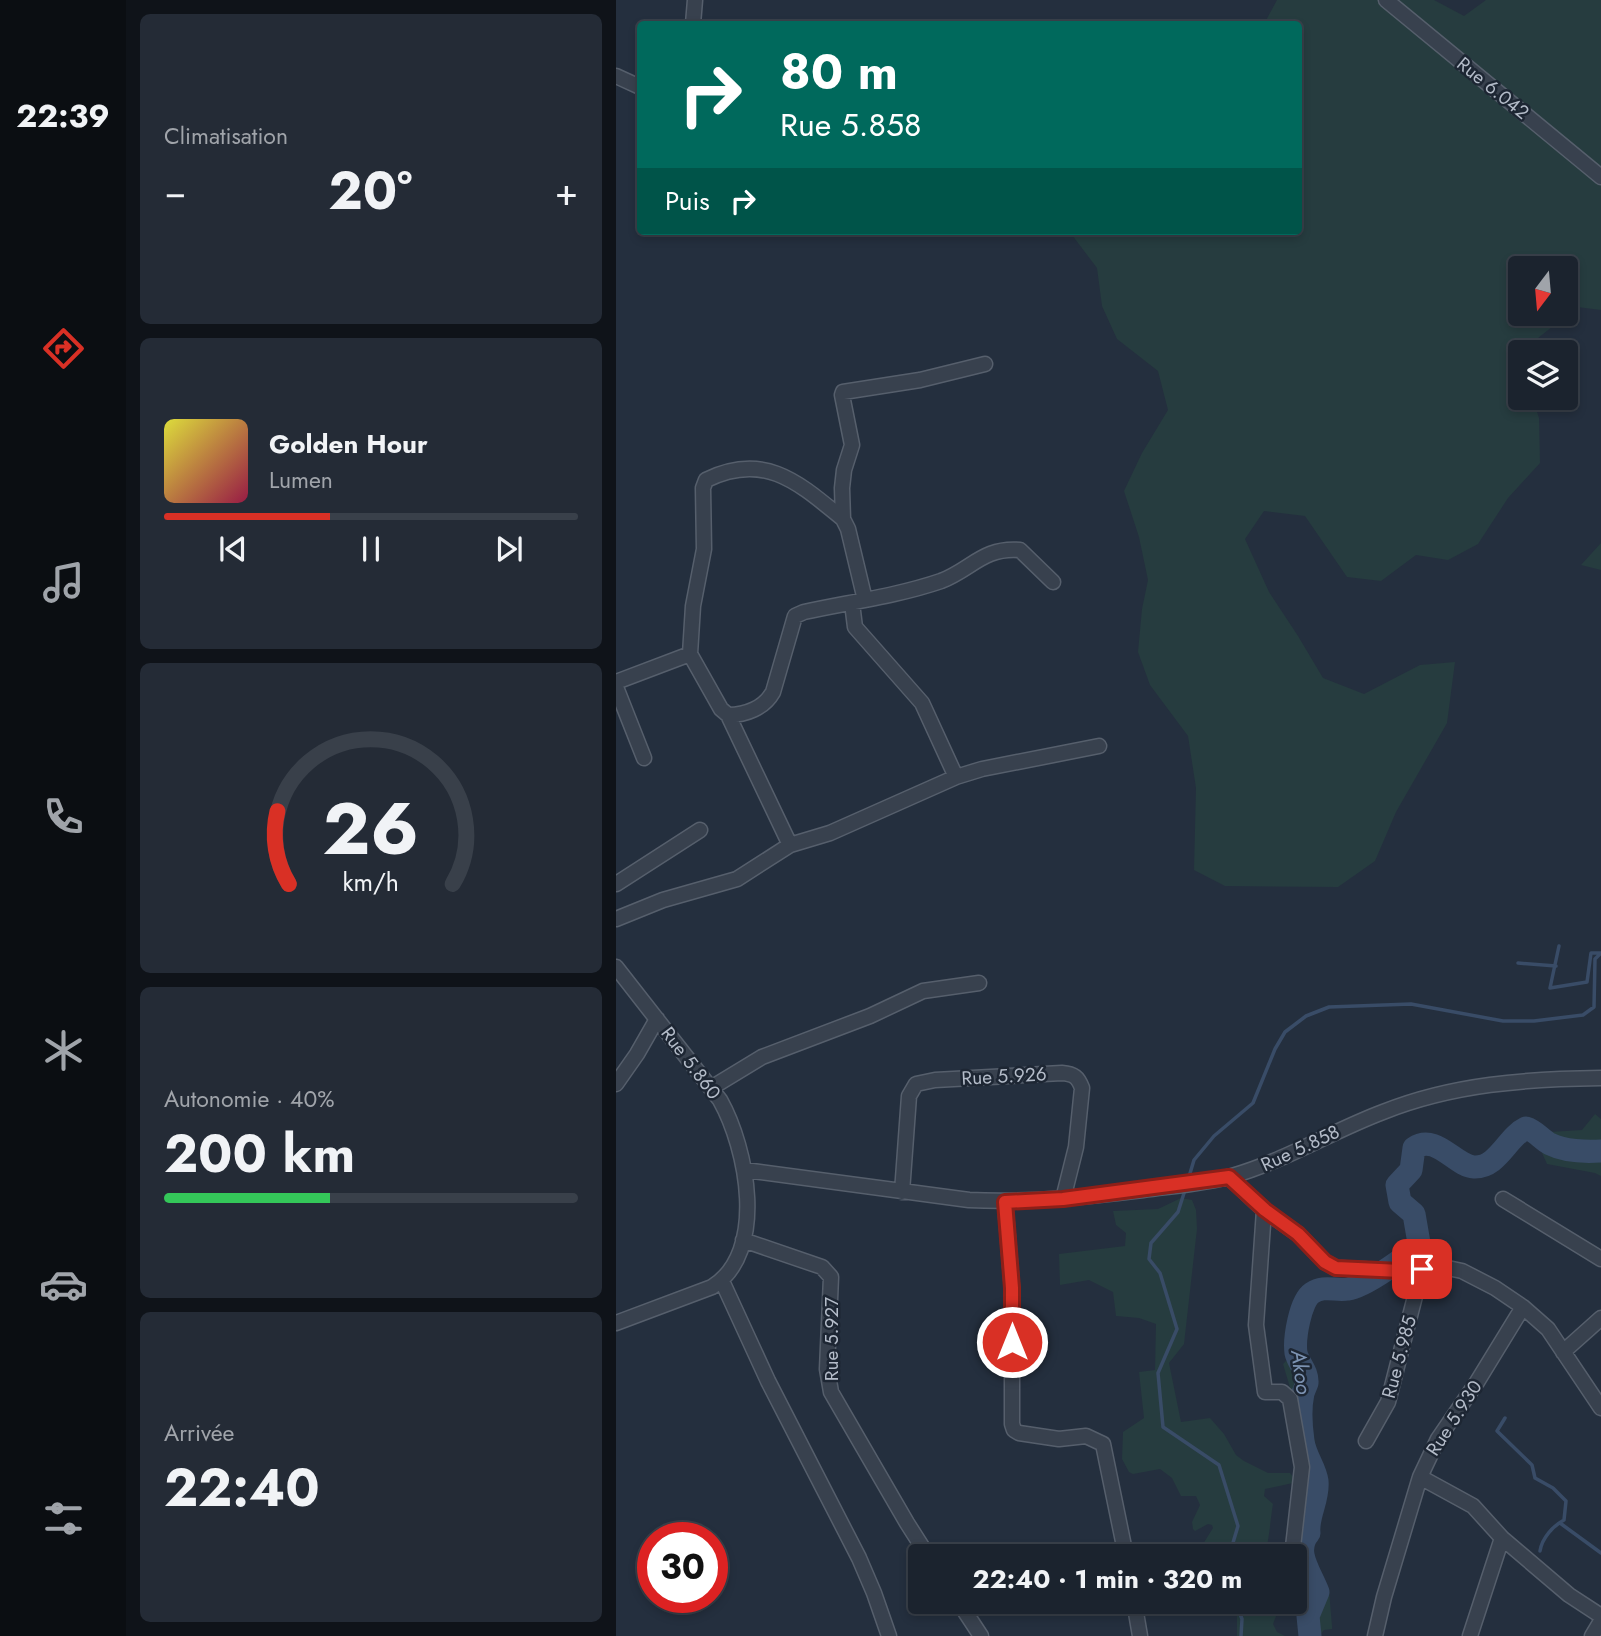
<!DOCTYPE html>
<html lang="fr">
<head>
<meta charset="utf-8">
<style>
	body { margin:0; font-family:Jost,sans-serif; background:#242b36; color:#f1f3f6; height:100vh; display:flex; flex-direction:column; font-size:26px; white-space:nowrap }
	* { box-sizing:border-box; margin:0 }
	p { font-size:23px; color:#a0a4aa }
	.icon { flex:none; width:38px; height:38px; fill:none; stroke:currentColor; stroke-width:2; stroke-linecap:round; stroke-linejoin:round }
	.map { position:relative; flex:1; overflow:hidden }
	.details { display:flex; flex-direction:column; gap:14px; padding:14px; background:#0f1319; width:490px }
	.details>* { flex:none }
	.top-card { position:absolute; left:21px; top:21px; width:665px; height:214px; border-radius:7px; box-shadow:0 4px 10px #0003,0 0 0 2px #39404a; background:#00695c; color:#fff; overflow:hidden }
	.needle { width:46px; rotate:196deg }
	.tools { position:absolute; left:892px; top:256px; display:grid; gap:14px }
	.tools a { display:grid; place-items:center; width:70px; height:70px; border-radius:7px; background:#1b232e; box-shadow:0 4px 10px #0003,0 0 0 2px #39404a; font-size:35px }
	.speed { position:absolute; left:21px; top:1522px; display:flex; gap:14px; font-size:35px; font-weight:700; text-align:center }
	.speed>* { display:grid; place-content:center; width:91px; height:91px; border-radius:50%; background:#1b232e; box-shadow:0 4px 10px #0003,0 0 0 2px #39404a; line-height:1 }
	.speed .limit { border:10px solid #d22; background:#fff; color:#111 }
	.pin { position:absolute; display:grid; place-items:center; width:60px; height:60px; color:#fff; margin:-30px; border-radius:14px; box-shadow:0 4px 10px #0006 }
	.me { position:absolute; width:77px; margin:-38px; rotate:0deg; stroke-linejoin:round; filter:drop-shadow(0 0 5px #0008) }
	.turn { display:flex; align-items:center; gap:24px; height:147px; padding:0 28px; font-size:32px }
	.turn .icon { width:91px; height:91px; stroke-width:2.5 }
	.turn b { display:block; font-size:49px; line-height:60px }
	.then { display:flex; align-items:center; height:66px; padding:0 28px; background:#0003; gap:14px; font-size:26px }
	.big { font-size:52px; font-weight:700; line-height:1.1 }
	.details .tile { flex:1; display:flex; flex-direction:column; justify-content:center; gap:10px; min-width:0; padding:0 24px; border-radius:10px; background:#242b36 }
	.details .dial { align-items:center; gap:0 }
	.dial svg { height:182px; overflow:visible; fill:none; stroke:#39404a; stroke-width:7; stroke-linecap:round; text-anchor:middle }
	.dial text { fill:#f1f3f6; stroke:none }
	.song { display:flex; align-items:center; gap:21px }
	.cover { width:84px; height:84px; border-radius:10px; background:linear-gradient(135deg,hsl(60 70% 55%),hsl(340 70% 35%)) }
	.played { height:7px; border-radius:4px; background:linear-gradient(90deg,#d93025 40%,#39404a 40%) }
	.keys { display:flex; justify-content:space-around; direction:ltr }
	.heat { display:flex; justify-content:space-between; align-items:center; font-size:38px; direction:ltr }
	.charge { height:10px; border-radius:5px; background:linear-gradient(90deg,#34c759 40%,#39404a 0) }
	.trip { position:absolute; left:292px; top:1544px; width:399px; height:70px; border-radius:7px; background:#1b232e; box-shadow:0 4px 10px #0003,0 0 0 2px #39404a; font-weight:700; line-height:70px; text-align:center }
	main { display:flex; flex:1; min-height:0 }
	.tabs { display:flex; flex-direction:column; width:126px; justify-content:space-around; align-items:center; background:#0b0e12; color:#a0a4aa }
	.tabs .icon { width:49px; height:49px }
	.tabs .active { color:#d93025 }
	.tabs b { font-size:32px; color:#f1f3f6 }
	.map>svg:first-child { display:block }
</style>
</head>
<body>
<main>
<nav class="tabs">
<b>22:39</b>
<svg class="icon active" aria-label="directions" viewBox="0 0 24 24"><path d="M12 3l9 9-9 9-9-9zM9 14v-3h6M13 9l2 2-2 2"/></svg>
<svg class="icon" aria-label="music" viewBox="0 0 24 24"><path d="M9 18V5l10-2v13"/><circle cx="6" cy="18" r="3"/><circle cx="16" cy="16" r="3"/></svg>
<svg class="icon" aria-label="phone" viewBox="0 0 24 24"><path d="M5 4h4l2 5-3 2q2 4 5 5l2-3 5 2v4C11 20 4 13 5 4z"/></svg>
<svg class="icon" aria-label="climate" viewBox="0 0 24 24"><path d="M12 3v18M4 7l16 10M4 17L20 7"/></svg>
<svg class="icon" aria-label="car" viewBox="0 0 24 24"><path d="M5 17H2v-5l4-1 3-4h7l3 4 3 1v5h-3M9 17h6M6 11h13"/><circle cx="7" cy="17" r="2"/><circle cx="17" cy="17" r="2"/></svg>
<svg class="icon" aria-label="filters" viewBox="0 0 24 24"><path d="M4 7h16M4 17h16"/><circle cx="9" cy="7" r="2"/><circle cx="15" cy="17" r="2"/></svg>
</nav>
<section class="details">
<div class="tile"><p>Climatisation</p>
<div class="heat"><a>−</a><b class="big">20°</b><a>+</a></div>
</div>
<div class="tile">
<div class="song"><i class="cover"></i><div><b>Golden Hour</b><p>Lumen</p></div></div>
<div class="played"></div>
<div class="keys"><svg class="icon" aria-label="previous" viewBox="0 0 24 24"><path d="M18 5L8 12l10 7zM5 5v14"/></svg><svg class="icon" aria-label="pause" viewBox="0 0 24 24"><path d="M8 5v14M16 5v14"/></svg><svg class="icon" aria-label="next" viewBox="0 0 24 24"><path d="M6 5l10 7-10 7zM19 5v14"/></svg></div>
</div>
<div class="tile dial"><svg viewBox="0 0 100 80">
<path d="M14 69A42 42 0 1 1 86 69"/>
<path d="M14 69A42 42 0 0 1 9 37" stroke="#d93025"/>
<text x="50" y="56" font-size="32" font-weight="700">26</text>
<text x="50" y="72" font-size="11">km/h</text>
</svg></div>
<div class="tile"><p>Autonomie · 40%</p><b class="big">200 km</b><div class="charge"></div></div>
<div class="tile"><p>Arrivée</p><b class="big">22:40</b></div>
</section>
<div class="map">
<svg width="985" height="1636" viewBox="0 0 985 1636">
	<rect width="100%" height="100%" fill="#242f3e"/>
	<path fill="#263c3f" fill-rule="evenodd" d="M661,0H818L848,16L870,0H985V310L961,307L917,342L914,352H905V397H916L923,418L924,463L892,498L862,544L832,560L800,555L765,581L731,577L689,516L648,511L629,539L653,592L682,636L707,678L748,694L804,665L839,662L831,723L780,812L759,861L722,887L609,886L578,870L580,788L572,736L534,685L522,652L526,609L532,580L523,537L508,491L526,453L552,410L542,371L501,339L486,306L481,268L453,231H682V24H648ZM905,268H950V313H905Z
		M985,543V570L965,565Z
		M979,1114L985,1119V1176L979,1173L931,1164L917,1133L966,1130Z
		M565,1198L576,1200L580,1210L581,1229L568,1344L553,1363L565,1422L594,1418L608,1434L620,1455L628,1461L652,1473H674L678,1478L677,1483L649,1489L648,1496L657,1504C655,1514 653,1542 650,1548C642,1561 598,1556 585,1552L587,1544L597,1528L596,1525L592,1524L579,1531L577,1529L576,1522L584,1505L580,1496H565L556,1478L544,1469L517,1474L513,1472L506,1459L507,1432L528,1418L523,1372L539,1370L540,1324L523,1318L500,1316L497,1292L473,1280L444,1285L443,1254L509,1246L510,1233L500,1225L497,1211L542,1209Z
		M670,1361L676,1363L693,1408L704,1472L705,1486L696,1528L697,1554L713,1590L716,1626V1629L708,1630L703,1636H690L692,1626L689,1610L679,1588V1560L687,1511L695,1499L696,1489L683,1454L675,1391L667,1364Z
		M604,1601H661L662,1611L657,1624L661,1632L669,1636H621V1612Z"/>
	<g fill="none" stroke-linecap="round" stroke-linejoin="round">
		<path stroke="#394c67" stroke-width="3.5" d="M943,946L934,988L971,982L975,953H985
			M902,963L940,966
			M572,1180L578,1160L598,1136L637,1103L659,1049L669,1032L690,1016L713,1007L795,1004L887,1021H918L967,1015L978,1007L979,959L985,953
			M569,1190L562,1212L535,1243L533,1259L544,1273L561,1329L542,1373L547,1427L603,1465L622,1526L613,1556
			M889,1418L881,1431L916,1465L919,1478L937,1488L950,1501L948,1520C937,1526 926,1538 924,1551
			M944,1523L985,1553
			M619,1601L626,1619L625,1636"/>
		<path stroke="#394c67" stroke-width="23" d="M694,1636L692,1616L702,1592C695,1573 677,1551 693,1533C691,1515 703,1500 701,1481C699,1467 689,1456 687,1441C685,1427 684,1407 687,1393C688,1391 690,1385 691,1383C692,1371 682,1363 680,1353C678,1339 684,1301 696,1293C708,1285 719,1291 732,1289C748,1287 793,1256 803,1243L798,1214L784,1202L781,1185L795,1170L798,1148C820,1133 839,1166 858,1167C882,1168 891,1137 910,1128C920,1131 925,1139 934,1144C948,1151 970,1152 985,1151"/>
		<defs>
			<path id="minor" d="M770,0L985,177
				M77,24L79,0
				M0,76L24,87
				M249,600L232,529L227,519L226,488L228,470L236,445L226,395L227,392L304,380L369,364
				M236,603L239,627L306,703L340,777
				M74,654L77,606L88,549L87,488L90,480C149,451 183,483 227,519
				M0,682L74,654L105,709L112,715C130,715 148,708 157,692L179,616L188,612C234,602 281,596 325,581C356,569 367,547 404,550L437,582
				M0,687L28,758
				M112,715L174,845
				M0,884L84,830
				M0,919L47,900L121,879L174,845L214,833L340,777L366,769L483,746
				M0,967L104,1100C131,1148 152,1252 96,1287L0,1323
				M0,1084L21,1054L41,1019
				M95,1088L146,1057L254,1016L307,991L363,983
				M129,1170L353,1200C412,1203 469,1197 527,1190C556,1186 587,1184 616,1176C671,1160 714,1132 767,1112C837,1084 910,1079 985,1078
				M613,1177L648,1210L682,1234L709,1262L720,1268L785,1271L827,1267L846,1271L879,1288L907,1307L932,1329L985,1408
				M286,1192L293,1096L300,1084L319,1080L446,1073C458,1074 462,1077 466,1088L460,1147L447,1199
				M887,1199L985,1259
				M389,1202L396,1288V1424L398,1430L403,1433L443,1439L470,1436L487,1444L510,1556
				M648,1210L640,1325L649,1392H666L674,1399L686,1467L677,1547
				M127,1240L206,1267L215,1277L211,1369L215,1392L291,1523L312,1556
				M106,1281L152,1381L243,1558L258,1593L273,1636
				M907,1307L861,1382L822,1439L804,1477L857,1506L886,1538L953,1595L985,1616
				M947,1352L985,1318
				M750,1441L772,1402L806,1269
				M342,1601L365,1636
				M518,1601L524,1636
				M759,1636L768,1597L804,1477
				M854,1636L886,1538
				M976,1636L985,1621"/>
		</defs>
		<use href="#minor" stroke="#565f6c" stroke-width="17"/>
		<use href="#minor" stroke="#38414e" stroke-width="14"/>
	</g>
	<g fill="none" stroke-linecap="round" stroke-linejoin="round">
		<defs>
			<path id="route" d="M396,1342V1288L389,1202L447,1199L613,1177L649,1210L682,1234L709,1262L720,1268L785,1271L806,1269"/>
		</defs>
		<use href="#route" stroke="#8d1f18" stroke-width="18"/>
		<use href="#route" stroke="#d93025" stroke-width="12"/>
	</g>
	<g text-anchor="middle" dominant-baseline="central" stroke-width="5" stroke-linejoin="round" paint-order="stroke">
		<g font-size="19" fill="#b4bcc9" stroke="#1d2633">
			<text transform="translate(877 88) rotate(39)">Rue 6.042</text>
			<text transform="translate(75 1063) rotate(53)">Rue 5.860</text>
			<text transform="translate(388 1076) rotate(-3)">Rue 5.926</text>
			<text transform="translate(684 1148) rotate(-25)">Rue 5.858</text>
			<text transform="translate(215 1339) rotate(-90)">Rue 5.927</text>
			<text transform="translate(783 1357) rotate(-75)">Rue 5.985</text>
			<text transform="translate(838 1418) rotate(-57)">Rue 5.930</text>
		</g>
		<g font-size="21" font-style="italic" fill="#7c92b1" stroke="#1d2633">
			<text transform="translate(685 1372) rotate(82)">Akoo</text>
		</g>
	</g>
</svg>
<div class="tools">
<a><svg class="needle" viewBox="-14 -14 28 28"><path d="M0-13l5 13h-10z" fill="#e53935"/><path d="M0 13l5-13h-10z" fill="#a0a4aa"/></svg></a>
<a><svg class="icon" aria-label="layers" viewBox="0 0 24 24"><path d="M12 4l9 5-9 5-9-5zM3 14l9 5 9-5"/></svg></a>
</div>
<div class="speed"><div class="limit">30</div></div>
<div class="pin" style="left:806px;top:1269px;background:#d93025"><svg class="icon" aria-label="arrive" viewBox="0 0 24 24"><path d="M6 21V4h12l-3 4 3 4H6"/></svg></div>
<svg class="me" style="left:396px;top:1342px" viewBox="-20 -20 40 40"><circle r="17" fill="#d93025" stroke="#fff" stroke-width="3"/><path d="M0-11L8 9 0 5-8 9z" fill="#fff"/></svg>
<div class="trip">22:40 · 1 min · 320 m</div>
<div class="top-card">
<div class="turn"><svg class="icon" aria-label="right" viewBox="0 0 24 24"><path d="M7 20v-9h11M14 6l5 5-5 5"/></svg><div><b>80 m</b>Rue 5.858</div></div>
<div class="then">Puis<svg class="icon" aria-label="right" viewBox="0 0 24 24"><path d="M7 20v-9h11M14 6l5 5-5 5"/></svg></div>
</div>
</div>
</main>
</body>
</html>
